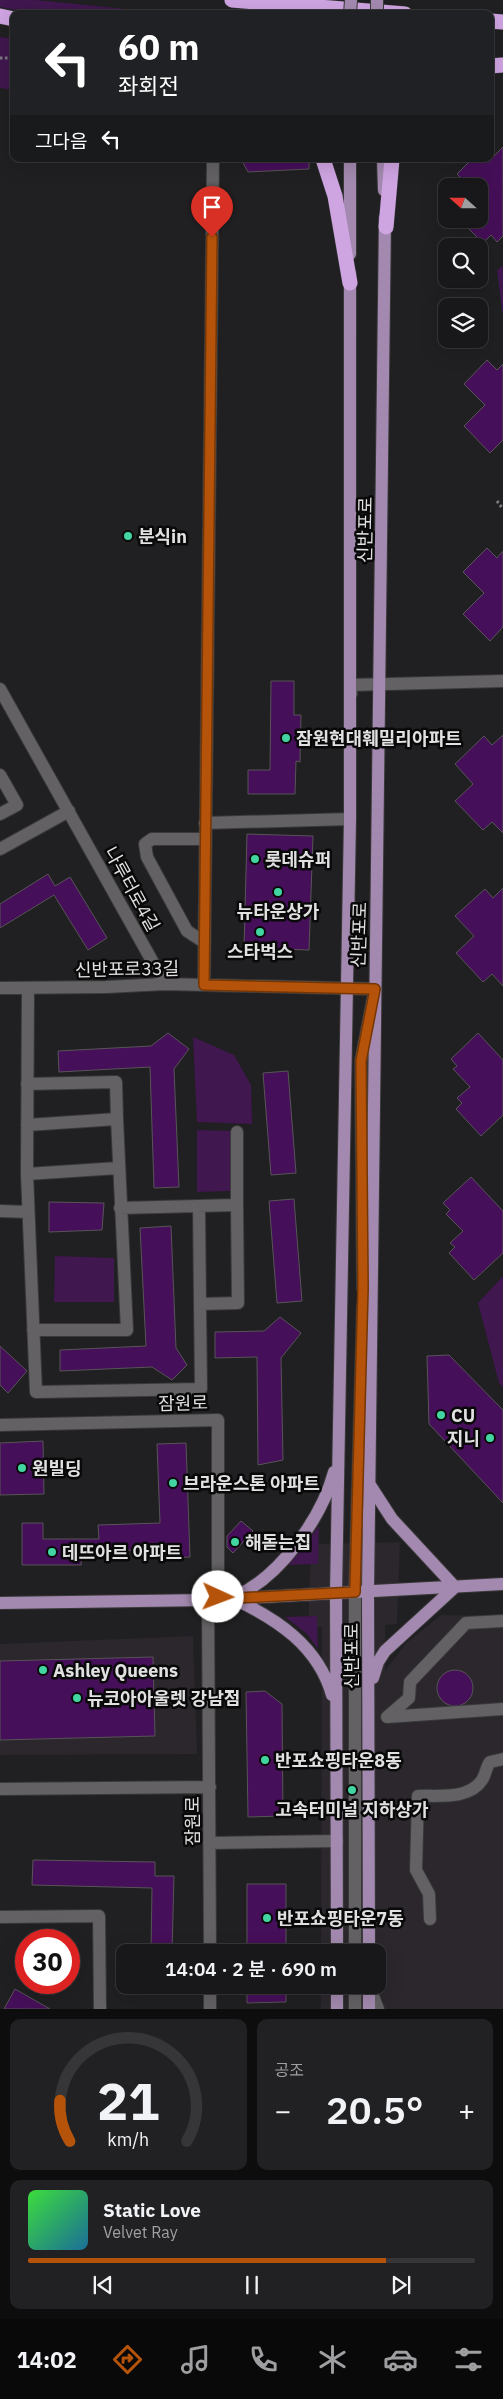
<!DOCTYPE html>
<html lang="ko">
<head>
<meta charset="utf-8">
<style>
	body { margin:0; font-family:"IBM Plex Sans","Noto Sans KR",sans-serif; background:#212022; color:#f1f3f6; height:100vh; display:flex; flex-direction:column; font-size:19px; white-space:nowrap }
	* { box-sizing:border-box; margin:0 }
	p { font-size:16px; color:#9f9fa2 }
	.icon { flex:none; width:28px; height:28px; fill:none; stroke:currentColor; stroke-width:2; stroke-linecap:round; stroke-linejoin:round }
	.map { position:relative; height:2009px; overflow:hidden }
	.details { display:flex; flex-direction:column; gap:10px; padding:10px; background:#0d0d0e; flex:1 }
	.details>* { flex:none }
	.hud { position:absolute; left:10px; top:10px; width:484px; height:152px; border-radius:10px; box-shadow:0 5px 20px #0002,0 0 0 1px #363638; background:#202124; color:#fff; overflow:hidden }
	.needle { width:32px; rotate:291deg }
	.fabs { position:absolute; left:438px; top:178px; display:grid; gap:10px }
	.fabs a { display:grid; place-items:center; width:50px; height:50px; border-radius:10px; background:#181719; box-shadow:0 5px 20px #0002,0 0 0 1px #363638; font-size:25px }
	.speed { position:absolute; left:15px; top:1929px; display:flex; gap:10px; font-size:25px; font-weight:700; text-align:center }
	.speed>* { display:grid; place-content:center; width:65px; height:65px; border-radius:50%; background:#181719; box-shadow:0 5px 20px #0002,0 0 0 1px #363638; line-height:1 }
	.speed .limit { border:8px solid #d22; background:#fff; color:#111 }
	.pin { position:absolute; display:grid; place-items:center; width:42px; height:42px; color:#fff; margin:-51px -21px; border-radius:50% 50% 50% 0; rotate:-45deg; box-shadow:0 0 5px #0007 }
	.pin .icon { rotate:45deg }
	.me { position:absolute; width:55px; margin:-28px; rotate:92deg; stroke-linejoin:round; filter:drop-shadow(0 0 4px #0008) }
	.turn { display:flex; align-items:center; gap:18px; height:105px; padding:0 25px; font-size:22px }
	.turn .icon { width:65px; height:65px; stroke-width:2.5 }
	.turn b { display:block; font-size:35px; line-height:42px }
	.then { display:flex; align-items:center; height:48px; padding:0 25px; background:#0003; gap:10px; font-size:19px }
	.big { font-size:38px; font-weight:600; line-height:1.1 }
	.details .tile { flex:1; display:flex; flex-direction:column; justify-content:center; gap:8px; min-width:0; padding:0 18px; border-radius:10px; background:#212022 }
	.details .dial { align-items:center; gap:0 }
	.dial svg { height:130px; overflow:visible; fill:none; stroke:#363638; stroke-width:7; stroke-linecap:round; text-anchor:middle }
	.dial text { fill:#f1f3f6; stroke:none }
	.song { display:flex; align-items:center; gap:15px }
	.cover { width:60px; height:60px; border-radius:8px; background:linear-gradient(135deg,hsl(120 70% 55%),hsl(200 70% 35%)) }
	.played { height:5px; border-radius:2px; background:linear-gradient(90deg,#b45309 80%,#363638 80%) }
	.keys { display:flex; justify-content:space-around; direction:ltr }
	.heat { display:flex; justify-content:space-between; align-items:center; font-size:28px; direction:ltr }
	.details .tiles { flex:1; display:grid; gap:10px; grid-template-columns:1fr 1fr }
	.tile:last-child { grid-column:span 2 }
	.trip { position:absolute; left:116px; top:1944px; width:270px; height:50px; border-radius:10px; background:#181719; box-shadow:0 5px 20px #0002,0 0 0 1px #363638; font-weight:600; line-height:50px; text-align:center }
	.tabs { display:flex; height:80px; justify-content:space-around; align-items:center; background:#0a090a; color:#9f9fa2 }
	.tabs .icon { width:35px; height:35px }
	.tabs .on { color:#b45309 }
	.tabs b { font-size:22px; color:#f1f3f6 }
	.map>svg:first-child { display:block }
</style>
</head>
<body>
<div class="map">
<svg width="503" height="2009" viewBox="0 0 503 2009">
	<rect width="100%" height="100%" fill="#201f21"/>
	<path fill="#2b272d" d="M400,1542L397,1624L385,1625V1671L406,1643L441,1615L503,1616V2009H383L382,1997V2009H321V1985H378V1952H321L322,1627H308L311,1544Z
		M193,1636L197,1754L0,1755V1644Z"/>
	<path fill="#40174f" d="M0,0H35L177,14H41L0,7Z
		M0,37L14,39V90L0,88Z
		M503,266V317L497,270Z
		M193,1037L234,1055L251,1085L252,1124L197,1122Z
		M197,1130L233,1131L232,1191L197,1192Z
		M55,1256L114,1258V1302H54Z
		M503,1276V1388L499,1383L478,1303Z
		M319,1526L318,1564L285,1565L299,1553Z
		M317,1616L318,1649L307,1634L285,1617Z"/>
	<path fill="#460f59" stroke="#575557" d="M503,147V236L497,242L491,235L483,243L459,219H479V186H469L457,174L472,159H491Z
		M241,159H309V169L248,172Z
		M487,360L497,370L503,364V440L490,453L464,426L485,405L464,384Z
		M487,548L497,558L503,551V627L490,641L463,614L484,593L463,572Z
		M271,681H294V715H301L300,762L296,761L295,794H248V770H270Z
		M503,735V833L492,822L483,830L455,801L473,784L455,764L484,736L492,745Z
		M247,834L313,836L309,950L244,948Z
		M48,874L55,886L70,877L107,938L88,950L54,895L0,928V904Z
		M503,888V986L492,974L483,982L456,953L474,936L455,916L485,889L493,898Z
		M168,1033L189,1049L174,1069L179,1187L154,1188L150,1067L59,1072L58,1051L151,1046Z
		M478,1033L503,1060V1115L481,1136L456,1109L462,1103L457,1098L470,1087L453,1069L457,1066L451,1059Z
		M288,1071L296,1173L271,1175L263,1073Z
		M471,1177L503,1211V1253L474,1280L449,1253L455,1247L450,1243L463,1231L446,1214L450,1210L443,1203Z
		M294,1199L302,1301L277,1303L269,1201Z
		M49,1202L104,1203L102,1230L49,1232Z
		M171,1226L176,1348L187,1365L172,1380L152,1367L60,1371V1350L146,1346L140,1228Z
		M280,1317L301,1333L281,1358L283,1460L258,1465L257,1357L215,1358V1332L264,1331Z
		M0,1346L27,1371L8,1393L0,1385Z
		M449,1355L503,1410V1503L429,1424L427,1356Z
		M43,1441L44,1494L0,1495V1443Z
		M186,1443L190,1557L160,1558V1549L82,1552L81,1565H22V1523H43V1539H99L98,1525L160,1523L157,1444Z
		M241,1521L253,1531L233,1553L227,1547V1536Z
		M153,1657L155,1736L0,1740V1661Z
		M437 1688a18 18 0 1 1 36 0a18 18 0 1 1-36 0Z
		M265,1691L282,1704L283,1816L248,1817L246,1692Z
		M33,1860L155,1862V1876H174L172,1952H151L152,1888L32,1885Z
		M247,1884H286V1952H247Z
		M247,1985H286V2002L247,2003Z
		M15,1989L50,2009H4Z"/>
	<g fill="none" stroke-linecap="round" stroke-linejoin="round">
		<defs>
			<path id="minor" d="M0,689L165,984
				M351,694L350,685L503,681
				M0,775L17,805L0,814
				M205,823L350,819
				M0,849L69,811
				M204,942L187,931L147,857L145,844L152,839H205
				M204,985L213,159
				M0,988L106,987L165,984L375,989L361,1061L363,1288L369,1315
				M28,988L27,1174L36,1392L201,1389L200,1304L238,1303L237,1205L120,1208
				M27,1084L116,1082L117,1119
				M27,1125L117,1119L127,1330H33
				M237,1132V1205
				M27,1174L118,1168
				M199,1206L200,1304
				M0,1211L28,1212
				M0,1425L218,1420V1599
				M208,1600L210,1952
				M503,1621L466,1623L410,1682L409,1698L387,1717L503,1709
				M0,1789L210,1787
				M209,1843L337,1841
				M0,1917L99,1916L100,2009
				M430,1919L429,1894L416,1870L418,1796C438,1795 469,1800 482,1780C486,1774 486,1767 490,1762L503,1759
				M355,1952V1592L363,1305
				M210,1985V2009
				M355,1985V2009
				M370,1988L378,2009"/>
			<path id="major" d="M383,159L384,190
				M350,254V159
				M370,1485L392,1519L455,1587
				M236,1596C280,1577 322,1517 334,1472
				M234,1599C277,1619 318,1646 332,1695
				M0,1603L208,1600L503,1584
				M373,1678L378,1662L385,1651L455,1587
				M337,1952L336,1593L350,819V274
				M369,1952L368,1591L385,218
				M337,1985V2009
				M369,1985V2009"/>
			<path id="highway" d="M232,0L405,14
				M0,16L14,19
				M490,21L503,22
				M490,66L503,65
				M323,159L335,196L350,283
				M386,227L392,159"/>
		</defs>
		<use href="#minor" stroke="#39393a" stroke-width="14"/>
		<use href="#major" stroke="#39393a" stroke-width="14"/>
		<use href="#highway" stroke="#39393a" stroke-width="16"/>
		<path stroke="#7b7a7c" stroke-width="3" stroke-dasharray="2.5 2.5" stroke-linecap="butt" d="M0,58H14
			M497,501L503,509"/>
		<use href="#minor" stroke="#636163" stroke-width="12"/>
		<use href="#major" stroke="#a389af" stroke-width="12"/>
		<use href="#highway" stroke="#cea4e1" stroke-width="15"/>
		<defs>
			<path id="major-bridge" d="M350,14L351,0
				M377,14V0"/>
		</defs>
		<use href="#major-bridge" stroke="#39393a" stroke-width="14" stroke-linecap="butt"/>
		<use href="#major-bridge" stroke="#a389af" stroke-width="12"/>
	</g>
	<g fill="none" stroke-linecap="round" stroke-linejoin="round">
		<defs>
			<path id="route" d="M212,237L204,985L375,989L361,1061L363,1288L355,1592L218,1599V1597"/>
		</defs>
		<use href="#route" stroke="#753606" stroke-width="12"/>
		<use href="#route" stroke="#b45309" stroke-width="9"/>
	</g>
	<g fill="#42d4a1" stroke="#09090a" stroke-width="2">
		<circle cx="128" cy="536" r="5"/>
		<circle cx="286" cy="738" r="5"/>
		<circle cx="255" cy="859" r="5"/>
		<circle cx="278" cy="892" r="5"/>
		<circle cx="260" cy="932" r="5"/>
		<circle cx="441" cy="1415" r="5"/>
		<circle cx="490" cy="1438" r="5"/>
		<circle cx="22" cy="1468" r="5"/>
		<circle cx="173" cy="1483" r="5"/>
		<circle cx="235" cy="1542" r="5"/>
		<circle cx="52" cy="1552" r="5"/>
		<circle cx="43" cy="1670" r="5"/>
		<circle cx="77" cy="1698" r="5"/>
		<circle cx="265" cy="1760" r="5"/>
		<circle cx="352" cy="1790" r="5"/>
		<circle cx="267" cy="1918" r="5"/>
	</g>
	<g text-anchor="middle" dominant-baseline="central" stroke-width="5" stroke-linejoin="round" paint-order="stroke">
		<g font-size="18" fill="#e1e1e2" stroke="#09090a">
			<text transform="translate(365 530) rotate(-89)">신반포로</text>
			<text transform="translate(132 889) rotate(61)">나루터로4길</text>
			<text transform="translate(359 935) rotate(-88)">신반포로</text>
			<text transform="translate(127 969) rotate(-1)">신반포로33길</text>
			<text transform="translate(183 1403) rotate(-1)">잠원로</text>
			<text transform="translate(351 1656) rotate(-90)">신반포로</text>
			<text transform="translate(192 1821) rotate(-90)">잠원로</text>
		</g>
		<g font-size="18" font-weight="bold" fill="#e1e1e2" stroke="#09090a" text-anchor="start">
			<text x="138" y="536">분식in</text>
			<text x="296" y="738">잠원현대훼밀리아파트</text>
			<text x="265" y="859">롯데슈퍼</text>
			<text x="278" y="911" text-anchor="middle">뉴타운상가</text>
			<text x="260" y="951" text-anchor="middle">스타벅스</text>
			<text x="451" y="1415">CU</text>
			<text x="480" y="1438" text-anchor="end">지니</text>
			<text x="32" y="1468">원빌딩</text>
			<text x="183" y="1483">브라운스톤 아파트</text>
			<text x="245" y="1542">해돋는집</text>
			<text x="62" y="1552">데뜨아르 아파트</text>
			<text x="53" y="1670">Ashley Queens</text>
			<text x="87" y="1698">뉴코아아울렛 강남점</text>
			<text x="275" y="1760">반포쇼핑타운8동</text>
			<text x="352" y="1809" text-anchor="middle">고속터미널 지하상가</text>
			<text x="277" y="1918">반포쇼핑타운7동</text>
		</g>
	</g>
</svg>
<div class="fabs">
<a><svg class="needle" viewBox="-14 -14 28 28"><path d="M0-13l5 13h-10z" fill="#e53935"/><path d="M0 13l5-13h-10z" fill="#9f9fa2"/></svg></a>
<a><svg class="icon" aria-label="search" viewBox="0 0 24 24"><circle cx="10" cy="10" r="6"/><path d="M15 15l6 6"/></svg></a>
<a><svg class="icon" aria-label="layers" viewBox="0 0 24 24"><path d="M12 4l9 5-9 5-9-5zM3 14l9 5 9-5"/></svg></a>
</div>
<div class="speed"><div class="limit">30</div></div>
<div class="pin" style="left:212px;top:237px;background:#d93025"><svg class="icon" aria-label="arrive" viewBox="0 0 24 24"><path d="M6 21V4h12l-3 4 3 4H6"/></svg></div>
<svg class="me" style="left:218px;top:1597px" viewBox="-20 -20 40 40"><circle r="19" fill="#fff"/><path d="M0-13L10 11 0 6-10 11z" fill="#b45309"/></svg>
<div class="trip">14:04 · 2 분 · 690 m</div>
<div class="hud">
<div class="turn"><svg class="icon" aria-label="left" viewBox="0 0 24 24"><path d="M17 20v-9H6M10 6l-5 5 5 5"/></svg><div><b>60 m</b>좌회전</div></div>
<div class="then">그다음<svg class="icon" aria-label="left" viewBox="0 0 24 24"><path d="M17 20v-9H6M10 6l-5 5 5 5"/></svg></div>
</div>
</div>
<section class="details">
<div class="tiles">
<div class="tile dial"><svg viewBox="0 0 100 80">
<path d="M14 69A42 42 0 1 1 86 69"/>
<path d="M14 69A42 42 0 0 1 8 44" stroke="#b45309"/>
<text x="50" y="56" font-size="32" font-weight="700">21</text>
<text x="50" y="72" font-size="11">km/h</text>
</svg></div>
<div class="tile"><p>공조</p>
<div class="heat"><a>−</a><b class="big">20.5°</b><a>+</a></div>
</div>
<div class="tile">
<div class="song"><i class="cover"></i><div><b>Static Love</b><p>Velvet Ray</p></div></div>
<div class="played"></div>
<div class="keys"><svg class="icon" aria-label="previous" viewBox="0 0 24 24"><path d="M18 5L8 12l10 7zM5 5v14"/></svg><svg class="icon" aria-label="pause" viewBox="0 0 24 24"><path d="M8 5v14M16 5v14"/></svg><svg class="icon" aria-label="next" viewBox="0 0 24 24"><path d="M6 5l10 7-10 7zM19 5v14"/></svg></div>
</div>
</div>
</section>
<nav class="tabs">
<b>14:02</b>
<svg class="icon on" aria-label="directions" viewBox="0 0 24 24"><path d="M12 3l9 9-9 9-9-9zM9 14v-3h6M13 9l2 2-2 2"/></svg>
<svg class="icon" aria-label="music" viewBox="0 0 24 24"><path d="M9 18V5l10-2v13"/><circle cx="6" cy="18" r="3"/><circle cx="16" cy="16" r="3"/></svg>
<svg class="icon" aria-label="phone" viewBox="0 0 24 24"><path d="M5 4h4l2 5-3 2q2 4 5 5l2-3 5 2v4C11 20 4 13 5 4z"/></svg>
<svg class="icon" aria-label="climate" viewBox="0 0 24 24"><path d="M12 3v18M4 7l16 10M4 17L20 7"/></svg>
<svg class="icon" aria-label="car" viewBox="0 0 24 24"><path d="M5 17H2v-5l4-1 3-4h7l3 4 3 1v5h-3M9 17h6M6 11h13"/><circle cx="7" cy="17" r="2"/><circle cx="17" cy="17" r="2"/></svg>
<svg class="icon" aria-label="filters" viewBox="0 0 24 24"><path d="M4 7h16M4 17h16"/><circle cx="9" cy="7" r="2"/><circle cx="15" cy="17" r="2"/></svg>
</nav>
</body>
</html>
